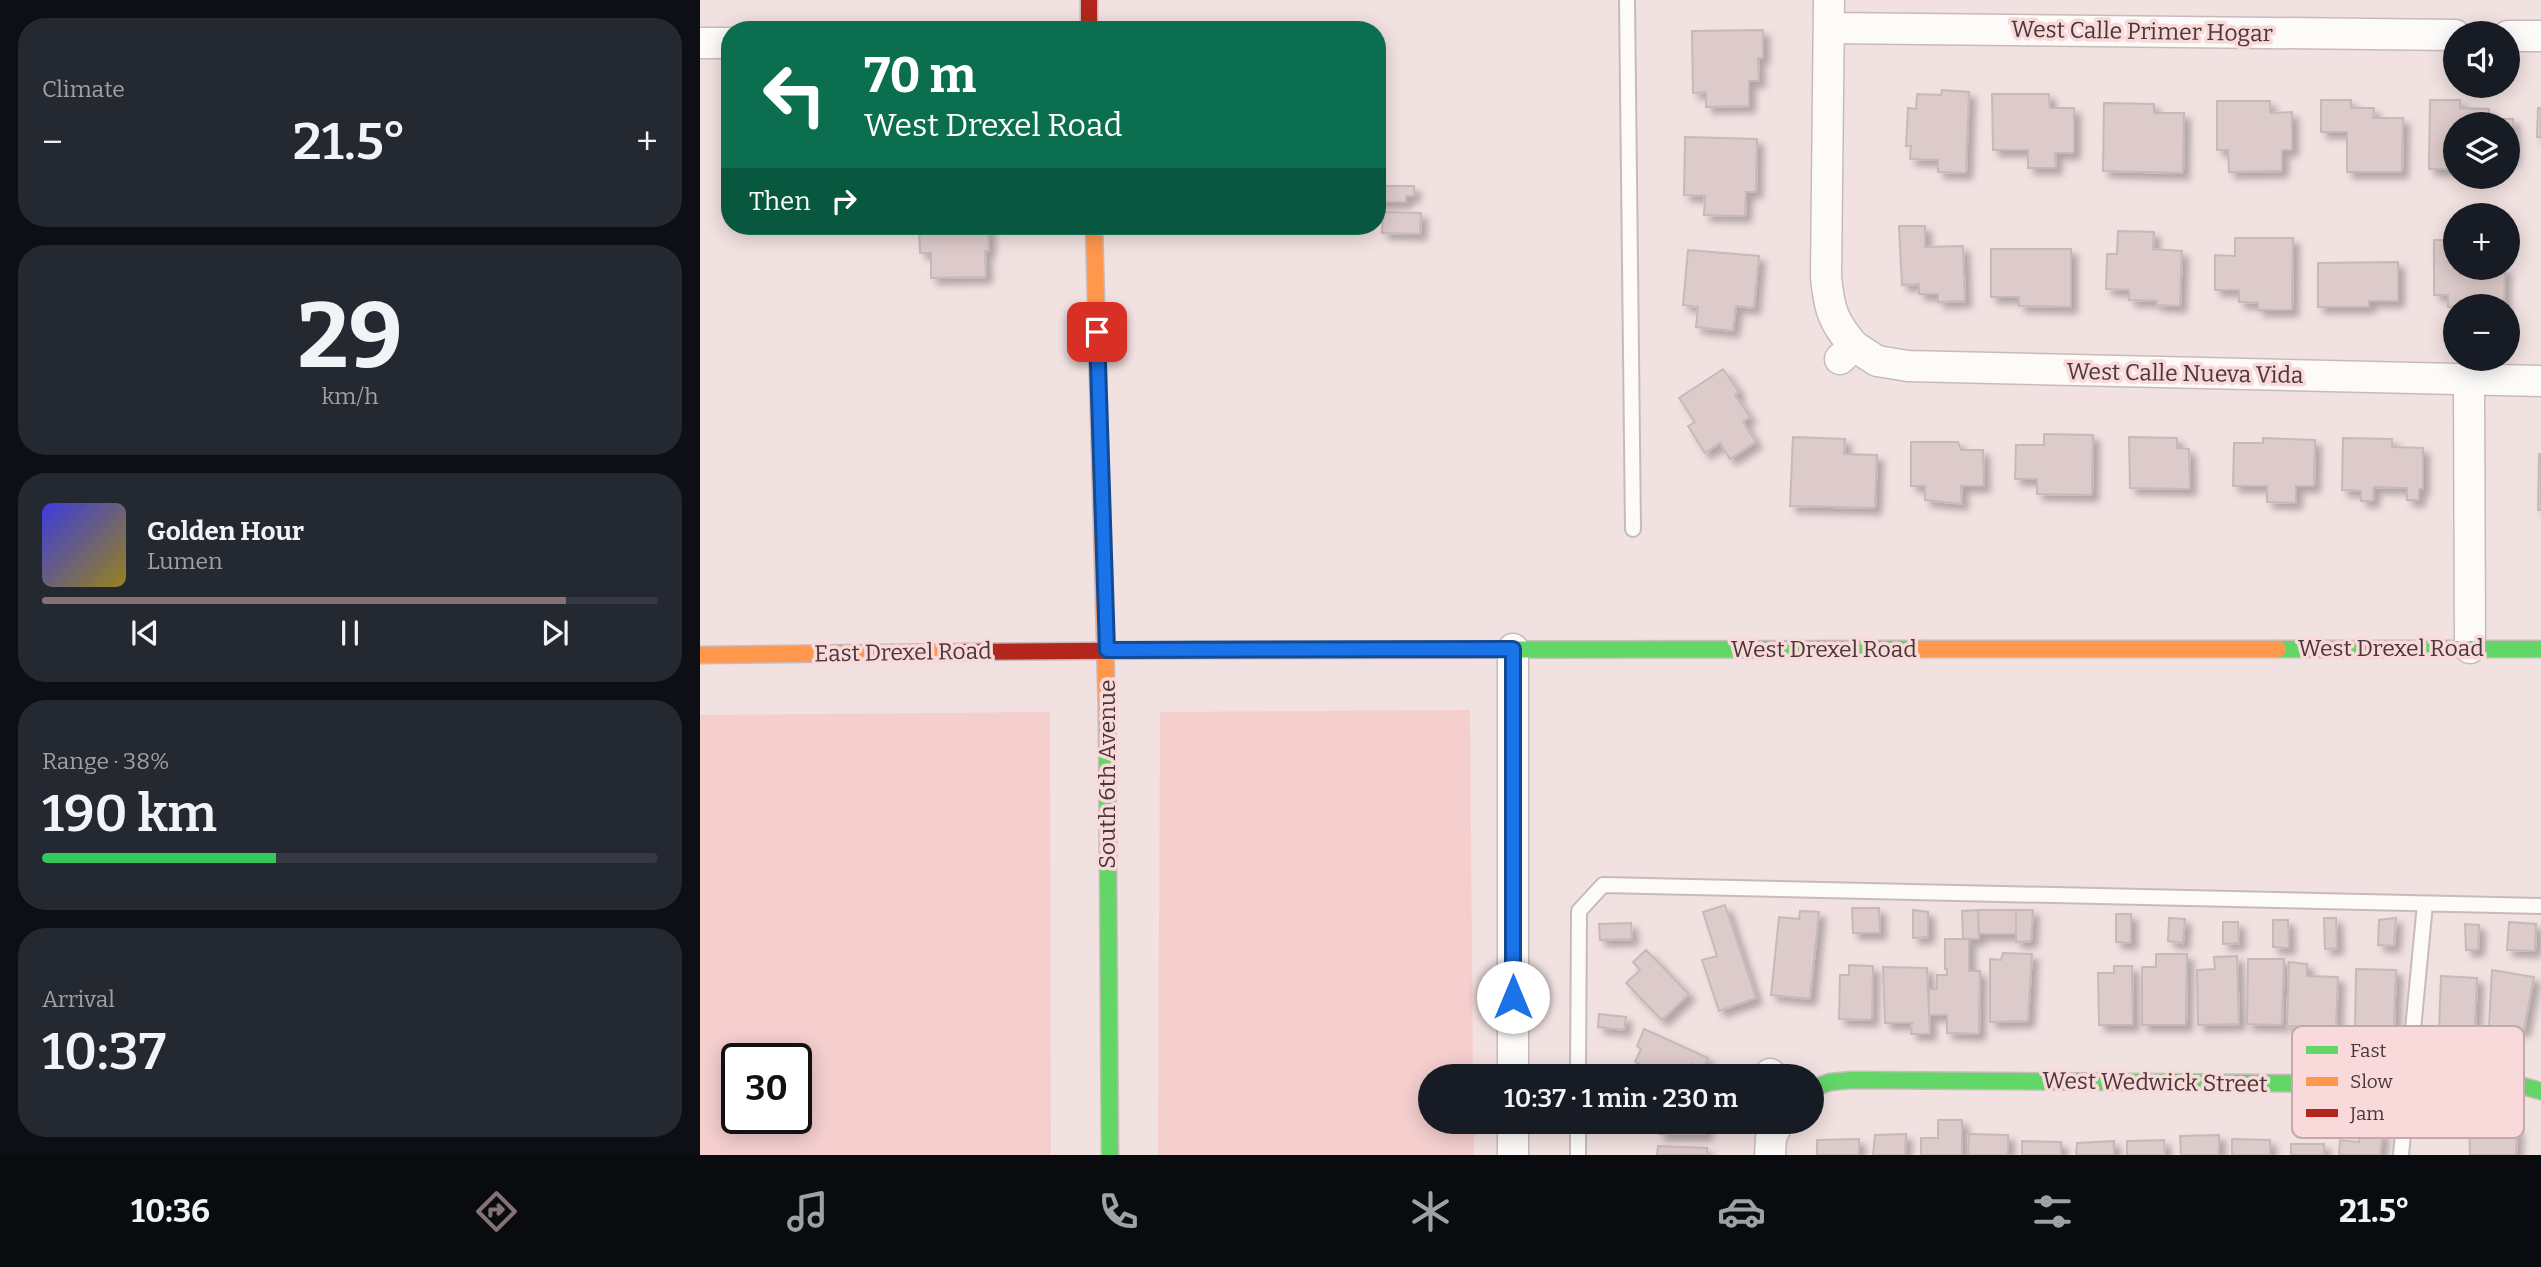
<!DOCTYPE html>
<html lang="en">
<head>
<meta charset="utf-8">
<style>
	body { margin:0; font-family:Bitter,serif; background:#242831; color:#f1f3f6; height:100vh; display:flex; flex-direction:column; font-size:26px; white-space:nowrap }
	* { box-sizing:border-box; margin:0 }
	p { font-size:23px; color:#9ea1a6 }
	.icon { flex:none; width:38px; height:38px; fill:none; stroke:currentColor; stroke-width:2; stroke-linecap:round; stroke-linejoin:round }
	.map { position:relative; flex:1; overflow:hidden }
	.drawer { display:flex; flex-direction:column; gap:18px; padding:18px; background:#0d0f14; width:700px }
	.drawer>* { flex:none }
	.top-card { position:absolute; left:21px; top:21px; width:665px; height:214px; border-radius:28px; box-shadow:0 4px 18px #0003; background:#0b6e4f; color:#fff; overflow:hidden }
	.buttons { position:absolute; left:1743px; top:21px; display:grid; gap:14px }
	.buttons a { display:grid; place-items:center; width:77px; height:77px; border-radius:50%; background:#171b24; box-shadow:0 4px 18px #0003; font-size:35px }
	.speed { position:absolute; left:21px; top:1043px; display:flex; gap:14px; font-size:35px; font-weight:700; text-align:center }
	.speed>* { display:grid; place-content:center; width:91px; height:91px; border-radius:50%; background:#171b24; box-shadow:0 4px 18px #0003; line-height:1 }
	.speed .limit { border:4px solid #111; border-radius:10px; background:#fff; color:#111 }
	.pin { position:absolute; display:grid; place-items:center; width:60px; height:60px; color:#fff; margin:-30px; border-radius:14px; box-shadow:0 4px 10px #0006 }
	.me { position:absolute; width:77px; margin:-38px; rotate:0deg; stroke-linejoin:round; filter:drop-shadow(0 0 5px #0008) }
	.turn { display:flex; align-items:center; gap:24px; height:147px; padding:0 28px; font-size:32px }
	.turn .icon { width:91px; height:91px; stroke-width:2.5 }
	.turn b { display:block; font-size:49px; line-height:60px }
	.then { display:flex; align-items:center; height:66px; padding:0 28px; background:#0003; gap:14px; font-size:26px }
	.big { font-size:52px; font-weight:600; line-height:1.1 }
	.drawer .card { flex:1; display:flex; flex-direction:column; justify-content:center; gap:10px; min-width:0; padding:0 24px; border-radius:28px; background:#242831 }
	.drawer .dial { align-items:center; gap:0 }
	.dial b { font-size:91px; line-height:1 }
	.song { display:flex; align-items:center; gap:21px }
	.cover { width:84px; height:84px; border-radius:10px; background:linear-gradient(135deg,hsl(240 70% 55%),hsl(50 70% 35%)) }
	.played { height:7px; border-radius:4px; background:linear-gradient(90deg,#847374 85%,#363941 85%) }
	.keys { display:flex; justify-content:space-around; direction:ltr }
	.heat { display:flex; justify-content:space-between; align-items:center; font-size:38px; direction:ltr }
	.charge { height:10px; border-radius:5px; background:linear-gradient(90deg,#34c759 38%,#363941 0) }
	.trip { position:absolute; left:718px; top:1064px; width:406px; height:70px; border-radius:35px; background:#171b24; box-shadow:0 4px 18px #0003; font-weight:600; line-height:70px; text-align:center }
	.menu { display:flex; height:112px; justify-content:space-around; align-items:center; background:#090b0e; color:#9ea1a6 }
	.menu .icon { width:49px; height:49px }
	.menu .on { color:#847374 }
	.menu b { font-size:32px; color:#f1f3f6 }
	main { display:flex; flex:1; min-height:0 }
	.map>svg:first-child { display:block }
</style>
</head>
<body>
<main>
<section class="drawer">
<div class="card"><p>Climate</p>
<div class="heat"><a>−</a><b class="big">21.5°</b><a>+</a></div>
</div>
<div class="card dial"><b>29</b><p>km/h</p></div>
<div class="card">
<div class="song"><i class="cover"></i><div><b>Golden Hour</b><p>Lumen</p></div></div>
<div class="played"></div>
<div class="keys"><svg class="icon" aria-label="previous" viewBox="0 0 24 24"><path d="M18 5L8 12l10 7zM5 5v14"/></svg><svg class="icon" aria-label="pause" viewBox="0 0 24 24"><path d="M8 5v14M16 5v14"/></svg><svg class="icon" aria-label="next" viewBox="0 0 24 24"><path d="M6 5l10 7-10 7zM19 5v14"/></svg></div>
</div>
<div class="card"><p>Range · 38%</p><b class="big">190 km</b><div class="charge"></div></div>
<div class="card"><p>Arrival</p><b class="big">10:37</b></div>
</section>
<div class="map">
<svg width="1841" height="1155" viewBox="0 0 1841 1155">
	<defs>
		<filter id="shadow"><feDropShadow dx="6" dy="6" stdDeviation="3.5" flood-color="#0004"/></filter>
	</defs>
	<rect width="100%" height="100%" fill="#f2e1e1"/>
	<path fill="#f5cece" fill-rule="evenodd" d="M770,710L773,1076H730V1122H774V1155H458L460,712Z
		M350,712L351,1155H0V715ZM37,1059H96V1118H37Z"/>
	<path fill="#ddcaca" stroke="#c8b9b9" stroke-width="2" filter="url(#shadow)" d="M1063,30V58H1058L1059,81H1049V106L1006,107V92L993,93L992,31Z
		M1242,90L1269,92L1266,173L1238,172V160L1210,159L1211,146H1206L1208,108L1216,109L1217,94L1241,95Z
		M1292,94H1349L1350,108H1374V153H1355L1356,168H1328V150H1293Z
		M1621,100H1651V108H1674L1673,118H1703L1702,172H1647V132H1621Z
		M1730,100H1760V108L1789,109V119H1813L1812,159H1808V124H1755V169H1729Z
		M1517,101H1570V113L1592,112V150H1582V171L1529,172L1528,150H1517Z
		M1404,103L1454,104V113H1484L1483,173L1403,171Z
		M1838,108H1841V137H1837Z
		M985,137L1057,139L1056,192H1046L1045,216L1004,215L1005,196L984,195Z
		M677,186H714V196H706V202H677Z
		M683,212L721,213L720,234L682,233Z
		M219,226H288L289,251H285L286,277L231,278V253H220Z
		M1199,226H1225V247L1263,246L1265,301L1238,302V294H1219V284L1202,285Z
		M1418,231L1454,232L1453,249L1482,251L1480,306L1456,305L1457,301L1429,300V290L1406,289L1407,254H1417Z
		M1535,238H1593L1592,310H1558V303L1539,302V290H1515V255L1535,256Z
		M1734,240H1755V268H1805L1804,306L1748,307V295H1734Z
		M1291,249H1371V307L1319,306V297H1291Z
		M988,250L1059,256L1054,308L1036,306L1033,331L996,327L998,307L983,305Z
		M1698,262V301H1669V307H1618V263Z
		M1023,369L1039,392L1035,395L1050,417L1043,422L1056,442L1030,459L1020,443L1005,453L988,426L995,422L979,398Z
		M1344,434L1393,435L1392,495L1337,494V479H1315L1316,445H1344Z
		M1093,437L1145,439L1144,454L1177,455L1175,508L1090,506Z
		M1429,437L1477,438V448L1489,449L1490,489L1430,488Z
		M1563,438L1615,440L1614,486H1596V503L1567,502V486H1533L1534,443H1563Z
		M1643,438L1692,439V447L1723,448V489H1719V500H1707V488L1674,487L1673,501H1661V491L1642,490Z
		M1211,442H1258L1261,450H1283L1284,486H1261L1262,504L1225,500V486H1211Z
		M1839,454H1841V510H1838Z
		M1025,905L1056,998L1019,1011L1002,960L1017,956L1003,912Z
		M1152,908H1179L1180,933H1153Z
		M1213,910L1228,912V937L1213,938Z
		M1278,910H1316V934H1279Z
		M1278,910L1279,939H1263L1262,911Z
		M1316,910H1333L1331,941L1316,942Z
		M1100,911L1119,912L1110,999L1071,995L1079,917L1099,919Z
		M1416,914H1431V943L1416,942Z
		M1469,918L1485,919L1483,943L1468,941Z
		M1624,918H1636L1637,948L1625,949Z
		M1696,918L1694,946L1678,945L1679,920Z
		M1573,920H1588L1589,948L1573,947Z
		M1523,922H1538L1539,943L1523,944Z
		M1809,922L1836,924L1835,951L1807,950Z
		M931,923L932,939L900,940L899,924Z
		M1765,924L1779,925L1778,950H1766Z
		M1245,939H1269V971H1280L1279,1034L1247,1033V1015H1229V989H1237V975H1247V969H1245Z
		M946,950L989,994L962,1020L926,983L940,970L933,962Z
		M1303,953L1332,954L1328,1021L1290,1022V959L1301,960Z
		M1456,954H1487L1486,1025H1442V967H1456Z
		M1537,956L1539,1024L1498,1025L1497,970L1515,969L1514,957Z
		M1548,959H1584L1582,1025L1547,1024Z
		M1589,962L1607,964V976L1638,977L1636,1028L1587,1026Z
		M1149,965L1173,966L1172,1020L1139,1019L1140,975H1149Z
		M1414,966H1432L1433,1025H1399L1398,973H1414Z
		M1183,967L1227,968L1230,1034H1211L1212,1023H1185Z
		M1656,969L1696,970L1694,1030L1655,1029Z
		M1792,970L1834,977L1824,1030L1789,1026Z
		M1741,976L1777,978L1775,1031L1739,1030Z
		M899,1014L926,1017L924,1030L898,1027Z
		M944,1029L1008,1058L1003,1069L992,1064L987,1076H966L935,1062L941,1049L937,1046Z
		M1238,1120H1262V1155H1221V1138H1238Z
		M959,1122H1006V1134H959Z
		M1769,1128H1817L1816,1155H1770Z
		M1661,1129L1683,1132L1680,1155H1639L1640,1140L1659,1142Z
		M1206,1134L1205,1155H1173L1175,1135Z
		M1269,1134L1308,1135V1155H1268Z
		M1519,1135V1155H1481L1480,1136Z
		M1159,1139V1155H1117V1140Z
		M1532,1139L1570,1140V1155H1532Z
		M1464,1140L1465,1155H1427V1141Z
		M1322,1141L1361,1142V1155H1322Z
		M1414,1141V1155H1376L1377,1143Z
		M1591,1144H1624V1155H1591Z
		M958,1146L1007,1148V1155H957Z"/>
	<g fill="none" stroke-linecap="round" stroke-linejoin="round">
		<defs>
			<path id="lane" d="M927,0L933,529
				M878,1076L879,911L903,885L1841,906
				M878,1155V1122
				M1701,1155L1725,904"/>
			<path id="street" d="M1129,0L1126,277C1129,309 1133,322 1154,346
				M1130,28L1755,35
				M1808,36H1841
				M0,43H30
				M1140,359L1154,346L1177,361L1208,366L1841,381
				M1769,380L1770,648
				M1070,1074L1072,1076
				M813,1076V649
				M813,1155V1122
				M1070,1155L1071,1138L1078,1122"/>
			<path id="fast" d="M1578,649H1841
				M499,650L1222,649
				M407,716L410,1155
				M1111,1089L1130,1082L1152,1080L1819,1085L1841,1091"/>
			<path id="slow" d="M394,226L407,716
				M1222,649H1578
				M0,655L265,652"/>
			<path id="jam" d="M389,0V30
				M265,652L499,650"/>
		</defs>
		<use href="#lane" stroke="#c9baba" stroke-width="18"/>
		<use href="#street" stroke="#c9baba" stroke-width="33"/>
		<use href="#fast" stroke="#c9baba" stroke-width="19"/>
		<use href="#slow" stroke="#c9baba" stroke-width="19"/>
		<use href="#jam" stroke="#c9baba" stroke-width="19"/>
		<use href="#lane" stroke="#fdfafa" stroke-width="14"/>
		<use href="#street" stroke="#fdfafa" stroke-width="30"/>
		<use href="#fast" stroke="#63d668" stroke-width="16"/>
		<use href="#slow" stroke="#ff974d" stroke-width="16"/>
		<use href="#jam" stroke="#b3261e" stroke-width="16"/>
	</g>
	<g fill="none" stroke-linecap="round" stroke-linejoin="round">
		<defs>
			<path id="route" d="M397,332L407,650L813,649V997"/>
		</defs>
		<use href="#route" stroke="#114b97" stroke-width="18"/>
		<use href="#route" stroke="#1a73e8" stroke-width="12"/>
	</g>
	<g text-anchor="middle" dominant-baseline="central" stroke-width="7" stroke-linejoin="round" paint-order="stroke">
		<g font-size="23" fill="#483839" stroke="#fad9da">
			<text transform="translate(1442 31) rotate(1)">West Calle Primer Hogar</text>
			<text transform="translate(1485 373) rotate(1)">West Calle Nueva Vida</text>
			<text x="1691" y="648">West Drexel Road</text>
			<text x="1124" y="649">West Drexel Road</text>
			<text transform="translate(203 652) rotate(-1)">East Drexel Road</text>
			<text transform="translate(407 774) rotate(-90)">South 6th Avenue</text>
			<text transform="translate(1455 1082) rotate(1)">West Wedwick Street</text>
		</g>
	</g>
	<rect x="1592" y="1026" width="232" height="112" rx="10" fill="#fad9da" stroke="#c5a9aa" stroke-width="2"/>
	<rect x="1606" y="1046" width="32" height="8" fill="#63d668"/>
	<rect x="1606" y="1077" width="32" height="9" fill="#ff974d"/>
	<rect x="1606" y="1109" width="32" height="8" fill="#b3261e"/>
	<g font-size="19" fill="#483839">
		<text x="1650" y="1057">Fast</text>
		<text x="1650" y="1088">Slow</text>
		<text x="1650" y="1120">Jam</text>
	</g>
</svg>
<div class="buttons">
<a><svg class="icon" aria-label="sound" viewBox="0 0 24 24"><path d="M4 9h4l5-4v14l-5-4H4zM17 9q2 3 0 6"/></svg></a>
<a><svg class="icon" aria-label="layers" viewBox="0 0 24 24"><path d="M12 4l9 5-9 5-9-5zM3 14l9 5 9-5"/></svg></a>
<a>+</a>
<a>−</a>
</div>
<div class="speed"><div class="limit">30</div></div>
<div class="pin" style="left:397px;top:332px;background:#d93025"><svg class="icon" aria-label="arrive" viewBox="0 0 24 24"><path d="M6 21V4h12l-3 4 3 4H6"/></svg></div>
<svg class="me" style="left:813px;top:997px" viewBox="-20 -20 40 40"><circle r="19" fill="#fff"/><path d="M0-13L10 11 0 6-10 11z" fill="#1a73e8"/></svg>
<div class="trip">10:37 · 1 min · 230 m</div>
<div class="top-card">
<div class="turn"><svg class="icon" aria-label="left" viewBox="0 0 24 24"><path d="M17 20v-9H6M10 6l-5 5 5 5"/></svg><div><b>70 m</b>West Drexel Road</div></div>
<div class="then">Then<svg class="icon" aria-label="right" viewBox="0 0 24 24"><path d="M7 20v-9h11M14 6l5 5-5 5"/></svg></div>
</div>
</div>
</main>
<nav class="menu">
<b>10:36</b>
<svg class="icon on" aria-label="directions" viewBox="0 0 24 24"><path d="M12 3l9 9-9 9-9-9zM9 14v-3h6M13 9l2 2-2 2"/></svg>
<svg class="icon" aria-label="music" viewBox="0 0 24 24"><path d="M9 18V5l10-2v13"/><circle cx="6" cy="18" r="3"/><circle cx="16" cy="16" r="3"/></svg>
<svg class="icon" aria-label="phone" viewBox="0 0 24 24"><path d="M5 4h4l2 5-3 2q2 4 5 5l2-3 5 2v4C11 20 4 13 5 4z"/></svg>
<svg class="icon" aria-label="climate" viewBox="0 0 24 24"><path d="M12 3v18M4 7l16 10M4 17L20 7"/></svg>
<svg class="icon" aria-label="car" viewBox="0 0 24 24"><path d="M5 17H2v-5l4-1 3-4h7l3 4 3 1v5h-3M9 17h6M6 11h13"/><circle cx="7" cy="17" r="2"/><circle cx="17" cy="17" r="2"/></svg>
<svg class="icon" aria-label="filters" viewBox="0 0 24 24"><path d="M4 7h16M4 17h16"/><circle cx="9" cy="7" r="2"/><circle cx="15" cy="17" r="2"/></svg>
<b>21.5°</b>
</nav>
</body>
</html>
